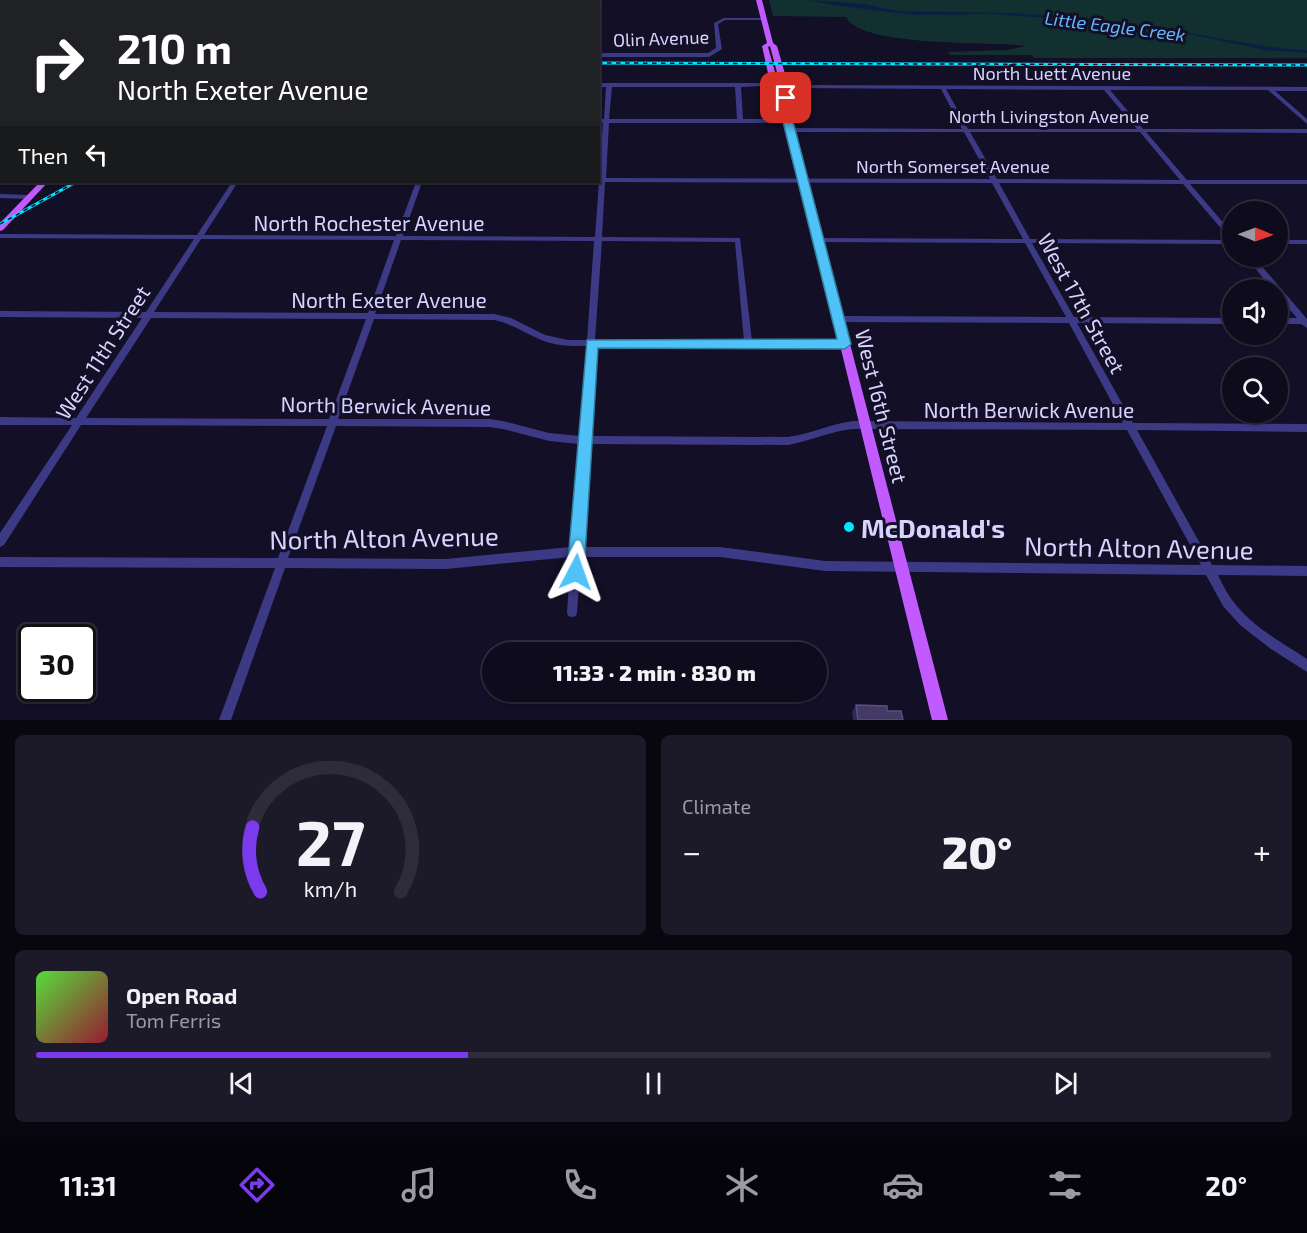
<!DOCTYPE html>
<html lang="en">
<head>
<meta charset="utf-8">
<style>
	body { margin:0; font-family:"Exo 2",sans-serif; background:#1c1929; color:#f1f3f6; height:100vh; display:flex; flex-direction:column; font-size:22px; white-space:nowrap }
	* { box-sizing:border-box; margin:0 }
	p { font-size:20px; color:#9b9ba3 }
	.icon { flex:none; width:33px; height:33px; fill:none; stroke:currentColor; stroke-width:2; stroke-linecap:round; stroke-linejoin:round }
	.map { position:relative; height:720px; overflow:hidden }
	.details { display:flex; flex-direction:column; gap:15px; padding:15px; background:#08060f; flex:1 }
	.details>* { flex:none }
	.top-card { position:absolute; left:0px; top:0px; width:600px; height:183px; box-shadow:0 2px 4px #0004,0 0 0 2px #2e2b3b; background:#202124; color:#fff; overflow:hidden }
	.needle { width:39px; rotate:91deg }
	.tools { position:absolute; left:1222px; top:201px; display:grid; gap:12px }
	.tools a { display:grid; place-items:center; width:66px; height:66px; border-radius:50%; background:#0e0b1c; box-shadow:0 2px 4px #0004,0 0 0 2px #2e2b3b; font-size:30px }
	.speed { position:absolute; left:18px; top:624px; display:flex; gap:12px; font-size:30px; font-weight:700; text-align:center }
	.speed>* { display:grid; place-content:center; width:78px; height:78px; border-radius:50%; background:#0e0b1c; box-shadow:0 2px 4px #0004,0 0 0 2px #2e2b3b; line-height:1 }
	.speed .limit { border:3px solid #111; border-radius:9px; background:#fff; color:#111 }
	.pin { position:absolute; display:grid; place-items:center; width:51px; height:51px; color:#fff; margin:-26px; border-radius:12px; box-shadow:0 3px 9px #0006 }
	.me { position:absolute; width:66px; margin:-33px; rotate:4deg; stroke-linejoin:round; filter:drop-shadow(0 0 4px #0008) }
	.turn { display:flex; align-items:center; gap:21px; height:126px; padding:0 18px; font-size:27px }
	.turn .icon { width:78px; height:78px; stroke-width:2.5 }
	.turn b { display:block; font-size:42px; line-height:51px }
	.then { display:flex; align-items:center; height:57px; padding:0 18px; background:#0003; gap:12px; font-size:22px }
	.big { font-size:45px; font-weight:800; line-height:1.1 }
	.details .card { flex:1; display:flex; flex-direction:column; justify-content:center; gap:9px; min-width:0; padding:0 21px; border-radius:9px; background:#1c1929 }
	.details .dial { align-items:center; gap:0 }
	.dial svg { height:156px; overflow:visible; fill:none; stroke:#2e2b3b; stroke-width:7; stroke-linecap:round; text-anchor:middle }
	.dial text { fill:#f1f3f6; stroke:none }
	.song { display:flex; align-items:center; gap:18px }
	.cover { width:72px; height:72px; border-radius:9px; background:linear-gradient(135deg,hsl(110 70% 55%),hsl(350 70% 35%)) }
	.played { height:6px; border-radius:3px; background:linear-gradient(90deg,#7c3aed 35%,#2e2b3b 35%) }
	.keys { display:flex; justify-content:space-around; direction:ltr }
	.heat { display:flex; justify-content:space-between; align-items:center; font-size:33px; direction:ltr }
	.details .tiles { flex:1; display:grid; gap:15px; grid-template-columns:1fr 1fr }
	.card:last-child { grid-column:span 2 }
	.trip { position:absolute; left:482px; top:642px; width:345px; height:60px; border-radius:30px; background:#0e0b1c; box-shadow:0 2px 4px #0004,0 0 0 2px #2e2b3b; font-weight:800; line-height:60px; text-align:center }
	.dock { display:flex; height:96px; justify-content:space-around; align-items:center; background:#06040b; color:#9b9ba3 }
	.dock .icon { width:42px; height:42px }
	.dock .current { color:#7c3aed }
	.dock b { font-size:27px; color:#f1f3f6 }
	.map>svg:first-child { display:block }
</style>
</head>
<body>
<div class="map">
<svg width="1307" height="720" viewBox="0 0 1307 720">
	<rect width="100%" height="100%" fill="#130f26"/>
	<path fill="#12302f" d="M769,0H1307V58H1034L1032,55H951L947,52L1007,50L1026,46C993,41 861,48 846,17L773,16Z"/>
	<path fill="#0a1f44" d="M809,0L865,4L897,11L1008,13L1079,17L1139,25L1138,27C1195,30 1250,48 1307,50V53L1265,50L1188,34L1077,20L991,14L914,15L832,5Z"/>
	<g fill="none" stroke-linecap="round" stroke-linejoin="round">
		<path fill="#3d3a85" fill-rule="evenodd" d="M103,0H108L107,2H101Z
			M724,18H764L766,19L764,20H725L718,24L722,49L709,57H598V53H708L716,48L714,23Z
			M0,61L2,62V65H0Z
			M0,75H2V78L0,79Z
			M598,83H762L765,85L764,86L741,87L743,119H789L792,121L789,123H609L606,178L990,179L964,132H791L788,130L791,128L962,129L941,89L794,88L793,87L796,85L1307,87V91H1275L1307,119V124L1268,90H1110L1143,129H1307V133L1146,132L1187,180H1307V184H1190L1233,234V244L1032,243L1074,317L1233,318V324L1077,323L1133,423L1307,424V432L1137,430L1212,565L1307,566V576L1218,575C1222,583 1226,592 1232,600C1251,626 1281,642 1307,659V672L1271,649L1240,625L1223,606L1206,575L825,571L720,557H581L577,612L576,616L572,617L568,616L567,612L571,557L446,569L285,568L231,720H219L275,568L0,567V557L278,558L327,426L81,425L4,545L0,547V533L72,425H0V417L76,418L142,318L0,317V311L146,312L194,239L0,238V234L197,235L232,182H238L204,235L396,236L416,182H422L403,236L595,237L599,182H596H598L599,178L603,123H598V119H604L606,87H598ZM612,87H735L737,119H609ZM946,89L1104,90L1137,129H968ZM970,132H1140L1180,180L997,179ZM605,182L992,183L1023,239L819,238L815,240L819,242L1025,243L1066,317L838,316L834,319L838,322L1069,323L1123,423L853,421C831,424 810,434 788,437L589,436L595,346L845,347L849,344L845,341H752L740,238L602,237ZM999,183L1183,184L1231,240L1030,239ZM201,239L394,240L368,313L154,312ZM401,240L594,241L587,340H568L545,335L511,318L494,314H375ZM602,241L735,242L744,341L595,340ZM151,318L366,319L329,419L86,418ZM374,319L494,320C510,323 523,332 539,339C553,346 571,346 587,346L580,436L549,433L503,421L489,419H338ZM336,426L489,427L503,429L549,441L579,444L571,547L446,559L288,558ZM853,429L1127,430L1201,565L825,561L720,547H582L588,444L788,445C810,441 831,431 853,429Z
			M2,84V88L0,89V85Z
			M0,97H2V101H0Z
			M0,142H2V146H0Z
			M0,194L30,195L33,197L30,199L0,198Z
			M1278,240H1307V244H1278Z
			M1246,256H1253L1307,319V328L1301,324H1278V318H1297L1278,296V290H1272Z"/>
		<path fill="#c25bff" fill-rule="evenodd" d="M36,0H43L45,2H37Z
			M50,0H57L59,2H51Z
			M216,0H222L214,2Z
			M756,0H762L773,43L777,46L791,95L787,102L948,720H932L785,121L780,103L773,96L762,46L767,43ZM770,46L783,95L782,97L768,47Z
			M40,182H48L3,230L0,231V223Z"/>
		<defs>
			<path id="rail" d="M400,2L402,0
				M598,63L1307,65
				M0,224L76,182"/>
		</defs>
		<use href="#rail" stroke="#00e5ff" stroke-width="3"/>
		<use href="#rail" stroke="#130f26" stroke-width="1.5" stroke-dasharray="4.5" stroke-linecap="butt"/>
	</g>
	<path fill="#312854" d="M856,705L887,711L903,720H853L852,712Z"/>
	<path fill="#433a66" stroke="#5a527e" stroke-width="1.5" d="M856,705L887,706V711H901L903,720H858Z"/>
	<path fill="#4fc3f7" stroke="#337fa1" stroke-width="1.5" d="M786,95L790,98L788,102L851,344L845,349L598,348L584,572L582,578L576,580L570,578L567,572L587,340L837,339L778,102Z"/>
	<circle fill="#00e5ff" stroke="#130f26" stroke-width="2" cx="849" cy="527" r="6"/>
	<g text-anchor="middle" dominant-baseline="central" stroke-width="6" stroke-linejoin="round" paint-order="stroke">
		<g font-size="18" font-style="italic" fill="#62b6ff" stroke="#130f26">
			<text transform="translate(1115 26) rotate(7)">Little Eagle Creek</text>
		</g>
		<g font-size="18" fill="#d9d4ff" stroke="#130f26">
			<text transform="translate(661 38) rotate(-2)">Olin Avenue</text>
			<text x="1052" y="73">North Luett Avenue</text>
			<text x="1049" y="116">North Livingston Avenue</text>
			<text x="953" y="166">North Somerset Avenue</text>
		</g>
		<g font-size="21" fill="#d9d4ff" stroke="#130f26">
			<text x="369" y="222">North Rochester Avenue</text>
			<text x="389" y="299">North Exeter Avenue</text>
			<text transform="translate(1082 303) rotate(61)">West 17th Street</text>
			<text transform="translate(102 352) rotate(-57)">West 11th Street</text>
			<text transform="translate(386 405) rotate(1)">North Berwick Avenue</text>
			<text transform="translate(882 406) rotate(76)">West 16th Street</text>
			<text x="1029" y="409">North Berwick Avenue</text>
		</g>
		<g font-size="26" font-weight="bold" fill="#d9d4ff" stroke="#130f26" text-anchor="start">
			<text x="861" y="527">McDonald's</text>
		</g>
		<g font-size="26" fill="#d9d4ff" stroke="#130f26">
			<text transform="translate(384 537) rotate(-1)">North Alton Avenue</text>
			<text transform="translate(1139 547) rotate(1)">North Alton Avenue</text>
		</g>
	</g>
</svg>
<div class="tools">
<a><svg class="needle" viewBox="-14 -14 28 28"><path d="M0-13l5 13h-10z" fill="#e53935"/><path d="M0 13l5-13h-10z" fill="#9b9ba3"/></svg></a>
<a><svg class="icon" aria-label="sound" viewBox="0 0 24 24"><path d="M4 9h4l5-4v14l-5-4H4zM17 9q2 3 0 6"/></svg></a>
<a><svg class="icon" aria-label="search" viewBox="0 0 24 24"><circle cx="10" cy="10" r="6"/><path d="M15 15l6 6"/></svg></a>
</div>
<div class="speed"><div class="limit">30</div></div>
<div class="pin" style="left:786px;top:98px;background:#d93025"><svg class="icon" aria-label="arrive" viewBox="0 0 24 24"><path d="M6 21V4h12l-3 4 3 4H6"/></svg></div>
<svg class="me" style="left:576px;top:572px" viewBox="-20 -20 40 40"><path d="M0-17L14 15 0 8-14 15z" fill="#4fc3f7" stroke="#fff" stroke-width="4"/></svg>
<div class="trip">11:33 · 2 min · 830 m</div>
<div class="top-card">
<div class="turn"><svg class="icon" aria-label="right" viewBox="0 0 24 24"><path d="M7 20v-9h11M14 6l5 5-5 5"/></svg><div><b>210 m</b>North Exeter Avenue</div></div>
<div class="then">Then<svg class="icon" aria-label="left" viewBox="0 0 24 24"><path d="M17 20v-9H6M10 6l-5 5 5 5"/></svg></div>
</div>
</div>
<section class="details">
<div class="tiles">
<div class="card dial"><svg viewBox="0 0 100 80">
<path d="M14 69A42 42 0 1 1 86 69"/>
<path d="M14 69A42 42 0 0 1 10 36" stroke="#7c3aed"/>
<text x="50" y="56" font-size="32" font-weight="700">27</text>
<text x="50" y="72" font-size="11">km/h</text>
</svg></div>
<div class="card"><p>Climate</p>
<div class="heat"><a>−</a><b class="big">20°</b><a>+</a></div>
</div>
<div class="card">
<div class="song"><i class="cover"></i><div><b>Open Road</b><p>Tom Ferris</p></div></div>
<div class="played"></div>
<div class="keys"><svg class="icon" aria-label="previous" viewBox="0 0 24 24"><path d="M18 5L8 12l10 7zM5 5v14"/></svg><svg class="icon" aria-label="pause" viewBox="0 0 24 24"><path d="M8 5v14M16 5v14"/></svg><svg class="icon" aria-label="next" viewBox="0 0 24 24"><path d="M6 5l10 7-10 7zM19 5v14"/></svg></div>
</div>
</div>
</section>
<nav class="dock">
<b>11:31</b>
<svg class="icon current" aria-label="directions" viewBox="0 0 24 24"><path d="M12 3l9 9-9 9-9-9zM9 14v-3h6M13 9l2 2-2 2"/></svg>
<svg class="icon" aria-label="music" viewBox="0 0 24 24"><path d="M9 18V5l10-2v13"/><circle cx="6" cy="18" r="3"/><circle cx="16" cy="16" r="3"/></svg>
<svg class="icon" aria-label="phone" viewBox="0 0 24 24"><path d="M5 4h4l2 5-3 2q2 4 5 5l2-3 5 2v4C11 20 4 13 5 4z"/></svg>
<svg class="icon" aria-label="climate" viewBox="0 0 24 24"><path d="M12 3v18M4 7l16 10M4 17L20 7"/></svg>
<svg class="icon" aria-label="car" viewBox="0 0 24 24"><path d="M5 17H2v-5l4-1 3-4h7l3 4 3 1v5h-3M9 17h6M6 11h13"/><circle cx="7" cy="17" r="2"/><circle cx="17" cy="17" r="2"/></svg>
<svg class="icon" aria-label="filters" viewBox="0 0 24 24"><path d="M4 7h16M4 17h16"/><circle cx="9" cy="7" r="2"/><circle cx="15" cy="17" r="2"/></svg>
<b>20°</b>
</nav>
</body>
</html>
